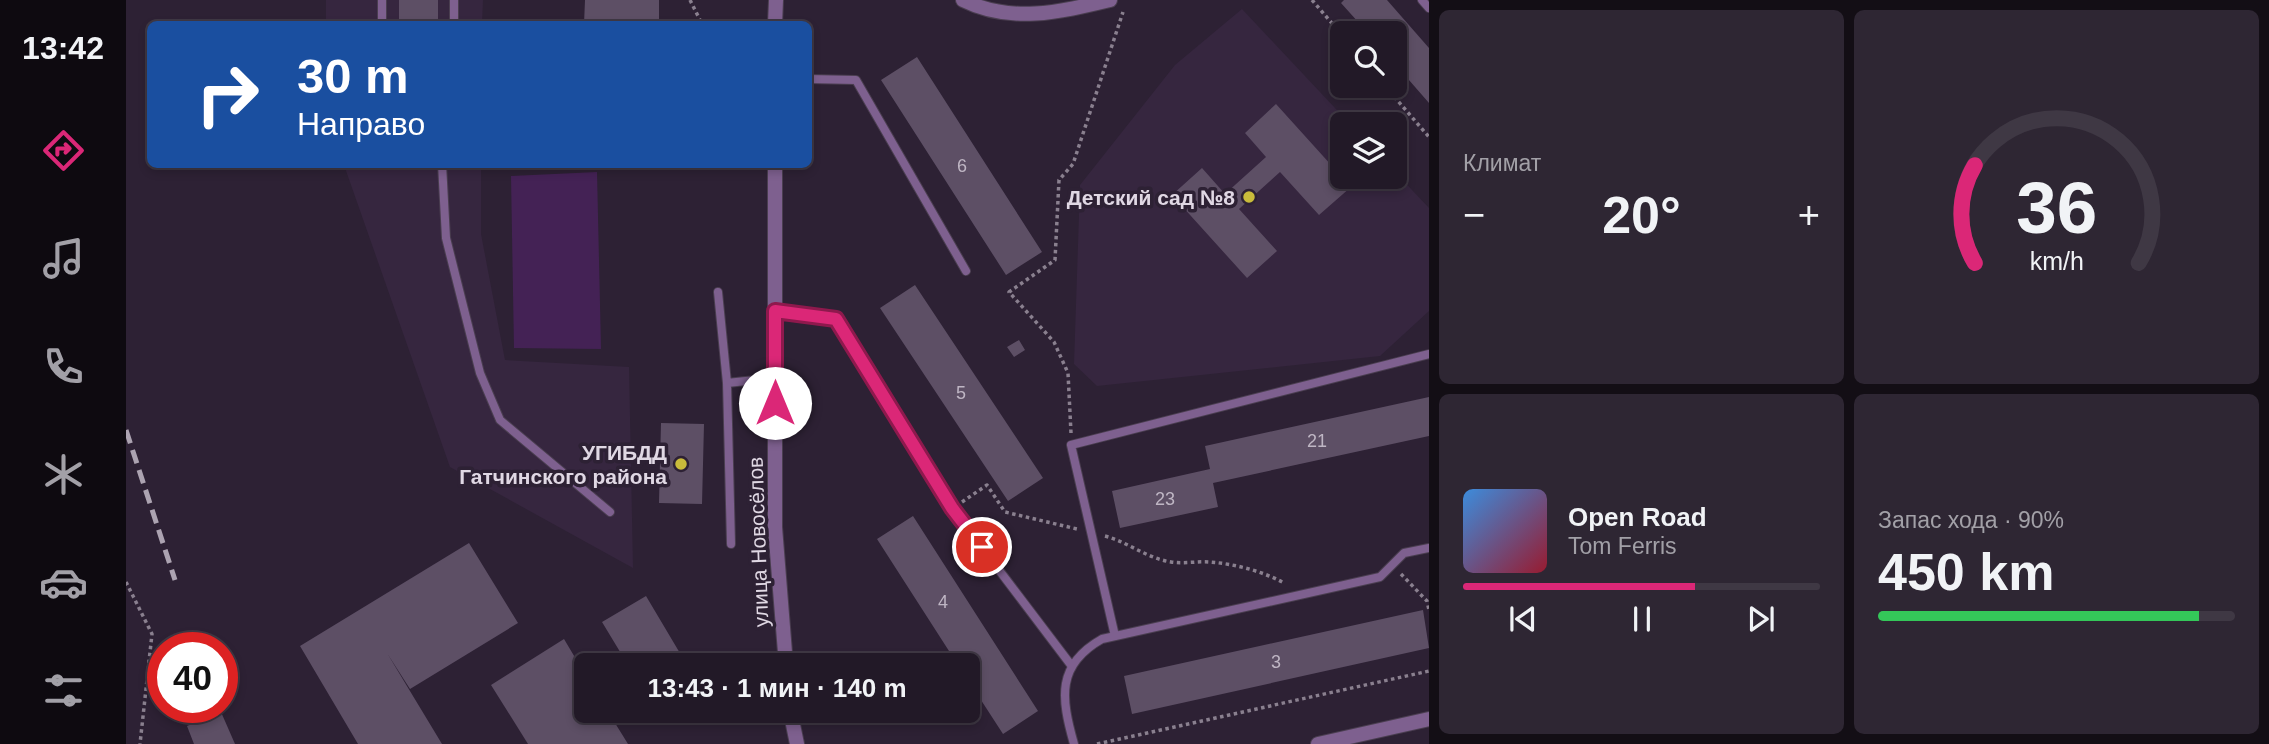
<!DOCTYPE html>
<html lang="ru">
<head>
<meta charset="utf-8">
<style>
	body { margin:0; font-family:Helvetica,sans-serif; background:#2e2633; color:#f1f3f6; height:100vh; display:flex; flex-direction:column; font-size:26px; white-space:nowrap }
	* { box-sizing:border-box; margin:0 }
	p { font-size:23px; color:#a2a0a7 }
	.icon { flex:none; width:38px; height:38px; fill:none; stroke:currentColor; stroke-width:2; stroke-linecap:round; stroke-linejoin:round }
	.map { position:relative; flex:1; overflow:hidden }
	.drawer { display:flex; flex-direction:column; gap:10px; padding:10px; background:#130e15; width:840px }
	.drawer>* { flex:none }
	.hud { position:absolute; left:21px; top:21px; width:665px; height:147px; border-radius:10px; box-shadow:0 4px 10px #0003,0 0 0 2px #3f3844; background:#1a4fa0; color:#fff; overflow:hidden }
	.controls { position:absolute; left:1204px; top:21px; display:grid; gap:14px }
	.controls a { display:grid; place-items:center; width:77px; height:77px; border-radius:10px; background:#221927; box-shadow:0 4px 10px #0003,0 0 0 2px #3f3844; font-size:35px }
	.speed { position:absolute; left:21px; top:632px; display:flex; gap:14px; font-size:35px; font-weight:700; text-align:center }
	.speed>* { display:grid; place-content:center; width:91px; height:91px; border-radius:50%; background:#221927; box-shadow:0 4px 10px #0003,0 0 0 2px #3f3844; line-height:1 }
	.speed .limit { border:10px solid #d22; background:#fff; color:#111 }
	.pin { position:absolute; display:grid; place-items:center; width:60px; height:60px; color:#fff; margin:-30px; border:4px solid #fff; border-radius:50%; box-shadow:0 2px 7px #0007 }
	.me { position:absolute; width:77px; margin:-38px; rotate:0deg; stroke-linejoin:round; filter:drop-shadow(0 0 5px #0008) }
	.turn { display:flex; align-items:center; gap:24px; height:147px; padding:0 35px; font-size:32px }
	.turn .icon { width:91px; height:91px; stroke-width:2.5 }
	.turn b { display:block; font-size:49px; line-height:60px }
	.big { font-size:52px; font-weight:700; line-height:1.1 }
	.drawer .card { flex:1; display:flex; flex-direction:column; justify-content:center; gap:10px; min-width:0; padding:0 24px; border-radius:10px; background:#2e2633 }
	.drawer .dial { align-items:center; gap:0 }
	.dial svg { height:182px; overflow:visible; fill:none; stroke:#3f3844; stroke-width:7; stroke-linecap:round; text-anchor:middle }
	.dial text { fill:#f1f3f6; stroke:none }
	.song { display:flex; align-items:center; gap:21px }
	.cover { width:84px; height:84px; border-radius:10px; background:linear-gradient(135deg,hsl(210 70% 55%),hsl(350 70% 35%)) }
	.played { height:7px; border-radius:4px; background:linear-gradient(90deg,#db2777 65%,#3f3844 65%) }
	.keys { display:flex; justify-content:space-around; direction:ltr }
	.heat { display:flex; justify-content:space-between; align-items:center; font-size:38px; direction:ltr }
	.charge { height:10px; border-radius:5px; background:linear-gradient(90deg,#34c759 90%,#3f3844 0) }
	.drawer .tiles { flex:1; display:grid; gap:10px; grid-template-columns:repeat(2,1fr) }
	.trip { position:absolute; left:448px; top:653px; width:406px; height:70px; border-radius:10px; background:#221927; box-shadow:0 4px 10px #0003,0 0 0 2px #3f3844; font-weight:700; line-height:70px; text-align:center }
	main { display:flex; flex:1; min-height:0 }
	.tab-bar { display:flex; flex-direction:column; width:126px; justify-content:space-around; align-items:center; background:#0e0a10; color:#a2a0a7 }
	.tab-bar .icon { width:49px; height:49px }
	.tab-bar .current { color:#db2777 }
	.tab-bar b { font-size:32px; color:#f1f3f6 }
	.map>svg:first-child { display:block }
</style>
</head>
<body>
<main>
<nav class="tab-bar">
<b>13:42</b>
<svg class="icon current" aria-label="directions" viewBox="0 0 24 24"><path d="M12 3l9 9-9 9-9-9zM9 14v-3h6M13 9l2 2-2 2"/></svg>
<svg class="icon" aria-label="music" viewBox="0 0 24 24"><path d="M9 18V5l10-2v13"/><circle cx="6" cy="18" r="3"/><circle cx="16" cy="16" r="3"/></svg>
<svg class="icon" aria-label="phone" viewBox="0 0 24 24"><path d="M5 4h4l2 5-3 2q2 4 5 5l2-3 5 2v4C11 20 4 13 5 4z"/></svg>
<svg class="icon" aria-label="climate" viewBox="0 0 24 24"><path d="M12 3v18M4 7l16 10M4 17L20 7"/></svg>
<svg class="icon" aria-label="car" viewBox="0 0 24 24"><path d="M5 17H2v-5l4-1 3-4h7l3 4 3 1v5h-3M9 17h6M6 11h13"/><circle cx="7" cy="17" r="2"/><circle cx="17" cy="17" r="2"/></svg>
<svg class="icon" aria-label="filters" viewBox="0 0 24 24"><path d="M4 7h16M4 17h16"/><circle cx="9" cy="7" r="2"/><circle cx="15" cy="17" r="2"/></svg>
</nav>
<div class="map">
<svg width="1303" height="744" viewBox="0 0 1303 744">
	<rect width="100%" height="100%" fill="#2d2134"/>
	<path fill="#36263f" d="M200,0H357L356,24H200Z
		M1116,9L1224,124H1216V177H1269V172L1303,208V311L1254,356L971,386L948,364L954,185L1049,65Z
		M218,165H355V234L379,360L503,367L507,568L324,467Z"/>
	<path fill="#425" d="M471,172L475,349L388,348L385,176Z"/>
	<path fill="#5d4f65" d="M273,0H312V24H273Z
		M459,0H533V24H458Z
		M1218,0H1261L1303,48V103L1269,64V33H1242L1215,3Z
		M791,57L916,252L880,275L755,80Z
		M1150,104L1225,187L1193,215L1154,172L1113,209L1151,251L1121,278L1046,195L1076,168L1099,194L1140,157L1119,133Z
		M789,285L917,478L882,501L754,308Z
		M893,340L899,350L888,357L881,347Z
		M1303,397V436L1087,483L1092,507L994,528L986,491L1084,469L1079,446Z
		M535,423L578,424L576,504L533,503Z
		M787,516L912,711L877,734L842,680V665H832L751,539Z
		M343,543L392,623L284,689L261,653L316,744H232L174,646Z
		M520,596L561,665H502L476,622Z
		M1297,610L1303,648L1006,714L998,676Z
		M438,639L460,676V710H481L502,744H402L365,685Z
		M95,712L109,744H68L61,726Z"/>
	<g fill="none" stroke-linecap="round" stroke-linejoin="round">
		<defs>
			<path id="service" d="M1296,0L1303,8
				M256,24V0
				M328,24V0
				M682,79L730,80L840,271
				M316,164L320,238L354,373L374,420L484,512
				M592,292L601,383
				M649,311L710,319L826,508L945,665
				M605,544L601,383L649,378
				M989,636L945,445L1303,354
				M948,744C935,698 930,665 976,639L1254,577L1278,553L1303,548"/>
			<path id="minor" d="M837,0C885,24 934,12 984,0"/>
			<path id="tertiary" d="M649,24L650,0
				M649,164V527L660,665
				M664,710L671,744
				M1192,744L1303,719"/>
		</defs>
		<use href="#service" stroke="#4a3e50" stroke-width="10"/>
		<use href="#minor" stroke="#4a3e50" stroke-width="16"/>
		<use href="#tertiary" stroke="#4a3e50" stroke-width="16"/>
		<path stroke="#8a808f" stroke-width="3.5" stroke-dasharray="3.5 3.5" stroke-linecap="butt" d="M564,0L576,24
			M1186,0L1216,35
			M1259,86L1303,137
			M945,433L942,373L928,342L883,292L929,260L933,180L947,164L997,12
			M836,502L861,485L879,512L951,529
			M979,536C1002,542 1020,558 1045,562C1058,564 1071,561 1084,562C1109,564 1136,571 1158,583
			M1275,574L1301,601L1303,610
			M0,582L26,634L14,744
			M971,744L1303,671"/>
		<use href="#service" stroke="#7e608f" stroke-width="8"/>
		<use href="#minor" stroke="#7e608f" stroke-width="14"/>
		<use href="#tertiary" stroke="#7e608f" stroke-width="14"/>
		<path stroke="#aca3b1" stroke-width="5" stroke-dasharray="14 7" stroke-linecap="butt" d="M0,430L49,580"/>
	</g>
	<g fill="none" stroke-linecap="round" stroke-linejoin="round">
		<defs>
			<path id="route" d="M649,403V311L710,319L826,508L856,547"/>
		</defs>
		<use href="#route" stroke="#8e194d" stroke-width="18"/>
		<use href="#route" stroke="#db2777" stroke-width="12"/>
	</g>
	<g fill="#c9bb3b" stroke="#2d2134" stroke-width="2.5">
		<circle cx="1123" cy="197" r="7"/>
		<circle cx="555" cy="464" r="7"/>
	</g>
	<g text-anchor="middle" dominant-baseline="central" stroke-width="7" stroke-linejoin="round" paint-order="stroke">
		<g font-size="18" fill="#bfb6c4">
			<text x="836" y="166">6</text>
			<text x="835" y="393">5</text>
			<text x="1191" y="441">21</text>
			<text x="1039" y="499">23</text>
			<text x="817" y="602">4</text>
			<text x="1150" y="662">3</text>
		</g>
		<g font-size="21" font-weight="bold" fill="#e0d8e4" stroke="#2d2134" text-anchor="end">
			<text x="1109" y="197">Детский сад №8</text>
			<text x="541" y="452">УГИБДД<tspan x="541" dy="24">Гатчинского района</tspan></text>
		</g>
		<g font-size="21" fill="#e0d8e4" stroke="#2d2134">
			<text transform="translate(632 542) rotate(-92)">улица Новосёлов</text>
		</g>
	</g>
</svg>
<div class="controls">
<a><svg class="icon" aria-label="search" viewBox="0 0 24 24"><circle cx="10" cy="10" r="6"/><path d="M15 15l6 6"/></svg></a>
<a><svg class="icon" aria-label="layers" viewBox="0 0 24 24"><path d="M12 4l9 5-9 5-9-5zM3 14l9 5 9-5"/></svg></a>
</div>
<div class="speed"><div class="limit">40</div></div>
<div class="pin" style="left:856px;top:547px;background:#d93025"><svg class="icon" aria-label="arrive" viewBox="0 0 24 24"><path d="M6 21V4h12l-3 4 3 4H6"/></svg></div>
<svg class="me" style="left:649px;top:403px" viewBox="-20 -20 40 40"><circle r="19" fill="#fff"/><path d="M0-13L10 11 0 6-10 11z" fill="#db2777"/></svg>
<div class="trip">13:43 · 1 мин · 140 m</div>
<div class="hud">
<div class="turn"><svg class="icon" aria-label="right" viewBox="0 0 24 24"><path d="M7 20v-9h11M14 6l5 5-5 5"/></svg><div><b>30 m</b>Направо</div></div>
</div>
</div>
<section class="drawer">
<div class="tiles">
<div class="card"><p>Климат</p>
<div class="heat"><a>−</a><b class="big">20°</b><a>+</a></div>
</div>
<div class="card dial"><svg viewBox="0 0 100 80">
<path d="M14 69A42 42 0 1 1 86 69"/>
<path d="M14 69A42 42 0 0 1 14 26" stroke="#db2777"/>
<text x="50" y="56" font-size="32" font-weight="700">36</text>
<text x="50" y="72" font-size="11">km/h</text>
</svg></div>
<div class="card">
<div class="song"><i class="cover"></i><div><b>Open Road</b><p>Tom Ferris</p></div></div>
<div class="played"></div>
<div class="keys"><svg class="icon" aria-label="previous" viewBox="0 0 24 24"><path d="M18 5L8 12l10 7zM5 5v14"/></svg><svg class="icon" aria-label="pause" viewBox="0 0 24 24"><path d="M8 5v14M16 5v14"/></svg><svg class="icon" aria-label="next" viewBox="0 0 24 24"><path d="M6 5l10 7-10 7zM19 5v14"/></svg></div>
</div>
<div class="card"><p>Запас хода · 90%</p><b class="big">450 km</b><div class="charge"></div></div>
</div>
</section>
</main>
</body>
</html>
